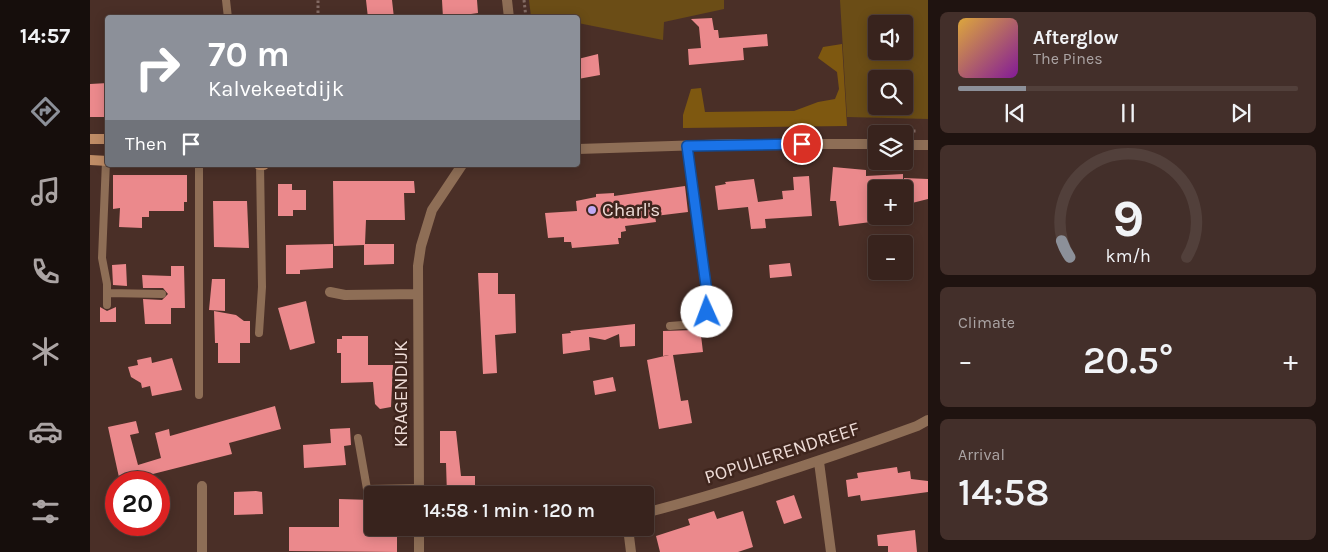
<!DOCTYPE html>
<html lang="en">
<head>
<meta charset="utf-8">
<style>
	body { margin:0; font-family:Karla,sans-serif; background:#432f2a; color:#f1f3f6; height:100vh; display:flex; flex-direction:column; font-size:19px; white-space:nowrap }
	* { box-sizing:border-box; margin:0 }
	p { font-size:16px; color:#aba4a4 }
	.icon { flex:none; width:28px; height:28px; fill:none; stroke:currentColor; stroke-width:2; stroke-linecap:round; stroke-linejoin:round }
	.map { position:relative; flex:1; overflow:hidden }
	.sheet { display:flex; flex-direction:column; gap:12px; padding:12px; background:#1f1310; width:400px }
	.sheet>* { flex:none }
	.guide { position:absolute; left:15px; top:15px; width:475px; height:152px; border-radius:5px; box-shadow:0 2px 12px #0003,0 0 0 1px #52403b; background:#8c9099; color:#fff; overflow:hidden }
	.controls { position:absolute; left:778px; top:15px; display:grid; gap:10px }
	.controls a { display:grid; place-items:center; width:45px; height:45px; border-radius:5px; background:#38231d; box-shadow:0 2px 12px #0003,0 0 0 1px #52403b; font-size:25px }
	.speed { position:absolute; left:15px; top:471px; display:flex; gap:10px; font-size:25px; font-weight:700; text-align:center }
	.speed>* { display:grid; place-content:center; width:65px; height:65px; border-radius:50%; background:#38231d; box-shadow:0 2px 12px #0003,0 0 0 1px #52403b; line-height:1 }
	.speed .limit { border:8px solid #d22; background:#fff; color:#111 }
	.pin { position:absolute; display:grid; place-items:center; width:42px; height:42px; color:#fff; margin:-21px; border:2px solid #fff; border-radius:50%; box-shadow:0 1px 5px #0007 }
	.me { position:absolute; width:55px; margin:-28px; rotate:358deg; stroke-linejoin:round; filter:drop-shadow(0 0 4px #0008) }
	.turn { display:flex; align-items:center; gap:18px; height:105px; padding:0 20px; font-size:22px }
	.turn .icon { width:65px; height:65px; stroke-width:2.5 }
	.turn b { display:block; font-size:35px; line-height:42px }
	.then { display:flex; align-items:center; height:48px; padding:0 20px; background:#0003; gap:10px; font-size:19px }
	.big { font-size:38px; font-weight:600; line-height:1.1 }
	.sheet .widget { flex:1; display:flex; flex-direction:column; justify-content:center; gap:8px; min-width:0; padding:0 18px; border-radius:8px; background:#432f2a }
	.sheet .dial { align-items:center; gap:0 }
	.dial svg { height:130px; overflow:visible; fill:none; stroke:#52403b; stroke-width:7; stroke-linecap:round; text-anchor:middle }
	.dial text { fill:#f1f3f6; stroke:none }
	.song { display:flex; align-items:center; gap:15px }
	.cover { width:60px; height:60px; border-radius:8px; background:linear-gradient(135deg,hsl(40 70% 55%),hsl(290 70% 35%)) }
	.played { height:5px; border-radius:2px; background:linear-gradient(90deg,#8c9099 20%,#52403b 20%) }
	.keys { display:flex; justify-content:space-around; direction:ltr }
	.heat { display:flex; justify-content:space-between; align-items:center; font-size:28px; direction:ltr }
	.trip { position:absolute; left:274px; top:486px; width:290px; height:50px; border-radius:5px; background:#38231d; box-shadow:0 2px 12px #0003,0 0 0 1px #52403b; font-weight:600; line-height:50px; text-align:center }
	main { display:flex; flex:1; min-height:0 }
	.menu { display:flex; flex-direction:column; width:90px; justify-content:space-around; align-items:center; background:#160e0c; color:#aba4a4 }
	.menu .icon { width:35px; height:35px }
	.menu .selected { color:#8c9099 }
	.menu b { font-size:22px; color:#f1f3f6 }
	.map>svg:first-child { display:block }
</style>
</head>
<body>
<main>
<nav class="menu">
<b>14:57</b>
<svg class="icon selected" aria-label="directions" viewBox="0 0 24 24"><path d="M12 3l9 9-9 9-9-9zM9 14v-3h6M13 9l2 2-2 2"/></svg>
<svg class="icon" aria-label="music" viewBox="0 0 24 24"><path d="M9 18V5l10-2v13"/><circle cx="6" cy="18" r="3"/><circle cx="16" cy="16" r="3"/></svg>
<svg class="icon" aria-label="phone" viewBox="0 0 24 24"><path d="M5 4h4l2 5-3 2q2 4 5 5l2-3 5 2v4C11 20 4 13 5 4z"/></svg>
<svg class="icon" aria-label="climate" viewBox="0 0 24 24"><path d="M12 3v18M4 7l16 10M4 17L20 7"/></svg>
<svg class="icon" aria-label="car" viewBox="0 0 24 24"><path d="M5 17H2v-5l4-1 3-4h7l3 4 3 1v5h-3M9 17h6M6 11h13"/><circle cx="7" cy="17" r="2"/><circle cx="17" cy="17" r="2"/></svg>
<svg class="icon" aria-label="filters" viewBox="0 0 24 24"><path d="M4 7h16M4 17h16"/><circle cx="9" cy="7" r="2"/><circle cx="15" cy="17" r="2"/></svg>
</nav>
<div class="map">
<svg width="838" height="552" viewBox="0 0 838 552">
	<rect width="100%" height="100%" fill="#4a2f27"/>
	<path fill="#6b4d16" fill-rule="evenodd" d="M439,0H634V9L574,22L573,40L488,23V18L441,17Z
		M750,0H838V119L757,117ZM786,24H814V51H786ZM786,79H814V106H786Z"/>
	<path fill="#7e5810" d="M752,44L757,126L593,128V115L601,89L611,88L615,112L704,111L728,102L745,99L749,89L747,72L728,58L733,47Z"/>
	<path fill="#eb898c" d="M276,0H302L304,18H278Z
		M352,0H387L388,13L374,15V18H353Z
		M622,18L624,30H628L629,38L677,34L678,46L653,48L654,60L599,65L598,49L611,48L609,27L601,19Z
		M508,54L510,75L488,79V59Z
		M18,83V117H0V84Z
		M743,167L776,170V176L813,174V189H778L781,222L749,226L746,201H740Z
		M23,175H97V202H94V211H59V217H52V228L29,227L30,208L23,209Z
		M719,176L722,216L675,219L676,228L661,229L658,207L628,210L625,186L636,184L635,182L664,179L668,202L693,199L692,191L704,190L703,177Z
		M814,178L838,179V199L814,205Z
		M243,181H324L325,193H314L315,220H276L275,244H304V264L274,265V245L244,246Z
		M188,184H202V190H216V210H203V216H188Z
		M595,186L598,212L565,216L566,222L535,226L536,231L531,232V238H528L529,244L482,248L481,242H474V237L458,238L455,213L487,211L486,201L506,197V194L524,193V196Z
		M123,201H157L159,248L124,247Z
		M243,244V268L210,270V274H196V245Z
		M700,263L702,276L680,278L679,265Z
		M36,264L37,286L23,285L22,265Z
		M81,266H94L95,308H81V324H55L53,299L72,300L78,294L73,288H53L52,275L81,276Z
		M388,273H408V294H425L426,333L405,335L407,373L393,374Z
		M122,279H135V311L119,310Z
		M216,301L225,343L200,350L188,308Z
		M10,307L17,311L26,307V322H10Z
		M124,311L146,315L154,321H160V343H150V363H128V343H125Z
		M545,324V346L530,347L529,334L515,340L499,337L500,350L473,354L472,334L481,333L480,331Z
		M610,327L613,352L583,355L591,401L598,400L602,423L569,429L557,360L579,355L573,356V331L605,330Z
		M252,336H278V365H303L301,407L290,409L285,404L283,382L251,383V353H247V339H252Z
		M61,357L62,363L82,358L92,390L62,396L60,386L52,388L51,383L41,377L38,367L48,365L47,360Z
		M523,377L526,391L505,395L503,381Z
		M185,406L191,429L139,443L142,454L51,477L53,482H30L18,427L46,421L49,433L40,435L48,465L71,458L65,433L79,429L80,436Z
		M260,428L261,445L254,446L256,465L214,468L213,445L241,443L240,429Z
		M350,431H366L371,476H385V495H357L356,463H350Z
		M807,467L808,473L820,471L821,479L838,481V492L771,501L770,495L758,497L756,480L768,478L767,473Z
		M166,491L172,492L173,514L144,515V492Z
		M704,495L712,518L694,524L686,501Z
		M249,499L282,500V528H307V552L199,551V527H249Z
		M624,511L627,519L653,511L663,547L648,552H570L566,536L600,525L598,519Z
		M825,530L827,552H798V546H788L787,535Z"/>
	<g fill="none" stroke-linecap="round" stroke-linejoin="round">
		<path stroke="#836b64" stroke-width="3" stroke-dasharray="2.5 2.5" stroke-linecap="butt" d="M434,0L436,18
			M228,18V0
			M788,131H827"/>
		<path stroke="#8e6e56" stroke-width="8" d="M136,0L138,18
			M16,161L12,258L17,284V305
			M109,165V395
			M17,293L72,294
			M580,326L605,324L617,311L618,300L597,146
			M169,333L172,287L170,165
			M268,438L277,489L329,488"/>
		<path stroke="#8e6e56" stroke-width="10" d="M417,0L419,18
			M814,145H838
			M488,149L644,144H786
			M240,292L255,295L328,294
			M729,462L741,552
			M329,495L328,266L331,246L342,210L372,165
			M555,513C647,489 737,459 827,426L838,420
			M329,528V552
			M538,528L541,552
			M329,530L449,528
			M112,552V486"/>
		<path stroke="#bf8c66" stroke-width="10" d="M0,139H18
			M0,160L18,161
			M169,165H174"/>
	</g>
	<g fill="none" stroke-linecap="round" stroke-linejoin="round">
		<defs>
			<path id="route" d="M617,312L618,300L597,146L712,144"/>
		</defs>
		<use href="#route" stroke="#114b97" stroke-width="12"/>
		<use href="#route" stroke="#1a73e8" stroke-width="9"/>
	</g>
	<circle fill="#c0a8f3" stroke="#3f251d" stroke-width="2" cx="502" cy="210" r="5"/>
	<g text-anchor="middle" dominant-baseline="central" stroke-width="5" stroke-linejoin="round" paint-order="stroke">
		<g font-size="19" fill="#eddbd6" stroke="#3f251d" text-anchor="start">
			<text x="512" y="210">Charl's</text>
		</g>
		<g font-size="19" fill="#eddbd6" stroke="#3f251d">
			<text transform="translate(311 394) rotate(-90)">KRAGENDIJK</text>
			<text transform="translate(692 453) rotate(-18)">POPULIERENDREEF</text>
		</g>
	</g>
</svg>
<div class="controls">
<a><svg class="icon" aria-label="sound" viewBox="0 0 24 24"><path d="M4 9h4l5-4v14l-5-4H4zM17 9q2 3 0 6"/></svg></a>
<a><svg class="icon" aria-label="search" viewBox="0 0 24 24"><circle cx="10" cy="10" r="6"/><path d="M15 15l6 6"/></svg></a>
<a><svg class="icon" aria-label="layers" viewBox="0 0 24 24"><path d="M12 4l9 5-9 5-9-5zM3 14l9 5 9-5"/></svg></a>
<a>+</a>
<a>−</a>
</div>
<div class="speed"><div class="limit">20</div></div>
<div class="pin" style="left:712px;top:144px;background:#d93025"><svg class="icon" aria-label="arrive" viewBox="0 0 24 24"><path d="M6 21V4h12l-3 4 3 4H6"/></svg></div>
<svg class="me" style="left:617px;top:312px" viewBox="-20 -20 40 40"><circle r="19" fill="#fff"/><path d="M0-13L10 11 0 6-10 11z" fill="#1a73e8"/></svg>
<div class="trip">14:58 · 1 min · 120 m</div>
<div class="guide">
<div class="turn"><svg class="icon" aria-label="right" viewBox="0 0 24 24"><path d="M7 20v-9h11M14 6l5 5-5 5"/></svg><div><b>70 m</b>Kalvekeetdijk</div></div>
<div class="then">Then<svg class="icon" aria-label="arrive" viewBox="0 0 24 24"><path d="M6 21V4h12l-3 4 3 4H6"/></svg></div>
</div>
</div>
<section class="sheet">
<div class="widget">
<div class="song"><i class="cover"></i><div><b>Afterglow</b><p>The Pines</p></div></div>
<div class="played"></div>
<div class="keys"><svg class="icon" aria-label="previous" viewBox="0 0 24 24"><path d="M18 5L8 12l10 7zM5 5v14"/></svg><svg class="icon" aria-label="pause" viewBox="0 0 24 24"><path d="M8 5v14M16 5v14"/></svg><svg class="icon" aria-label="next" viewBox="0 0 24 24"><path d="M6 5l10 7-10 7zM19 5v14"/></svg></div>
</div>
<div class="widget dial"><svg viewBox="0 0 100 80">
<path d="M14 69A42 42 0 1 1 86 69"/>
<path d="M14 69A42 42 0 0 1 9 59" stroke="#8c9099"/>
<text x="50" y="56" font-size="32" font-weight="700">9</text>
<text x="50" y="72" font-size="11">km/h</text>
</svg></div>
<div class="widget"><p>Climate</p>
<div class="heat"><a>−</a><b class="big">20.5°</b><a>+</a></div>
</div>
<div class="widget"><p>Arrival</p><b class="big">14:58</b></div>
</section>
</main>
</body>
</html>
